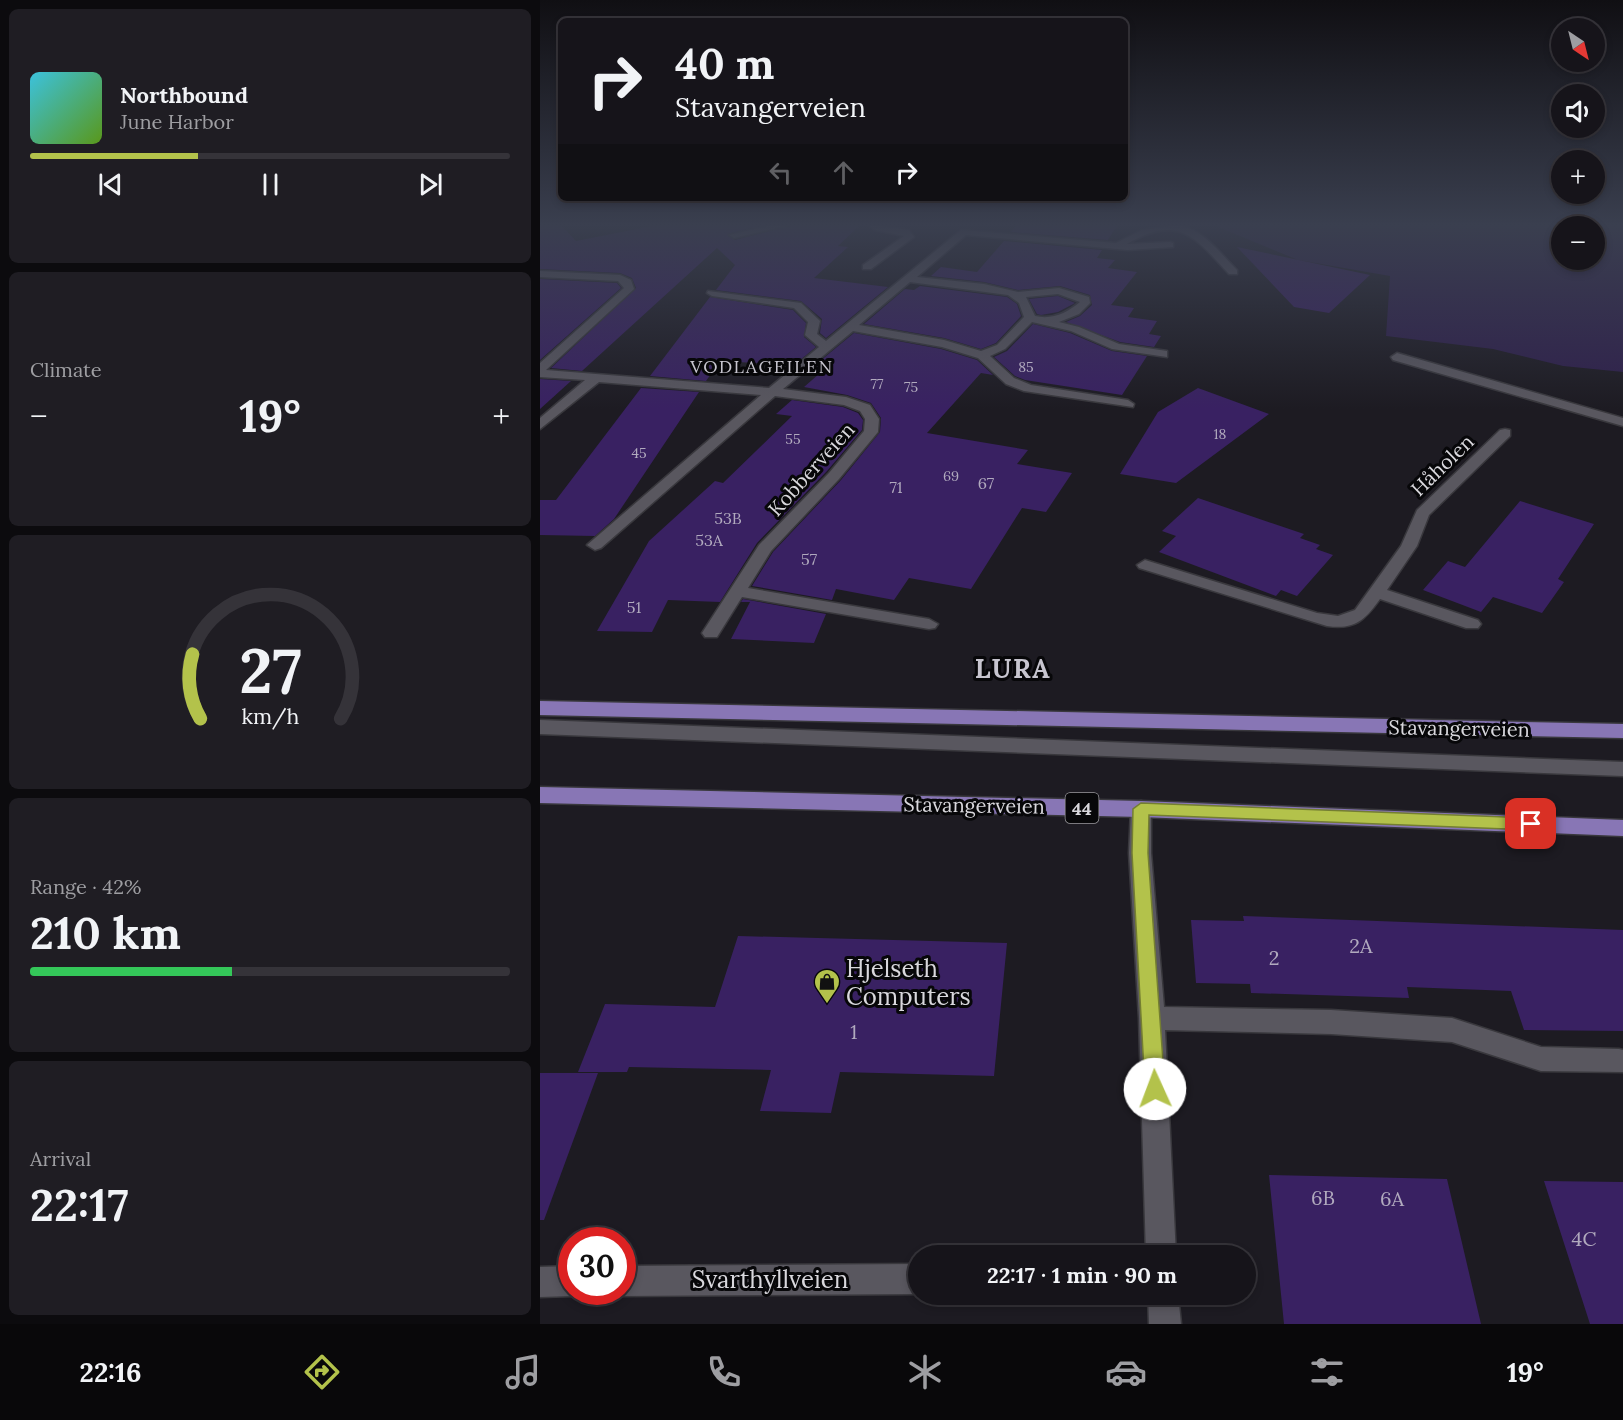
<!DOCTYPE html>
<html lang="en">
<head>
<meta charset="utf-8">
<style>
	body { margin:0; font-family:Lora,serif; background:#1f1d23; color:#f1f3f6; height:100vh; display:flex; flex-direction:column; font-size:22px; white-space:nowrap }
	* { box-sizing:border-box; margin:0 }
	p { font-size:20px; color:#9e9ea2 }
	.icon { flex:none; width:33px; height:33px; fill:none; stroke:currentColor; stroke-width:2; stroke-linecap:round; stroke-linejoin:round }
	.map { position:relative; flex:1; overflow:hidden }
	.drawer { display:flex; flex-direction:column; gap:9px; padding:9px; background:#0c0b0e; width:540px }
	.drawer>* { flex:none }
	.top-card { position:absolute; left:18px; top:18px; width:570px; height:183px; border-radius:9px; box-shadow:0 3px 9px #0003,0 0 0 2px #353339; background:#16141a; color:#f1f3f6; overflow:hidden }
	.needle { width:39px; rotate:145deg }
	.buttons { position:absolute; left:1011px; top:18px; display:grid; gap:12px }
	.buttons a { display:grid; place-items:center; width:54px; height:54px; border-radius:50%; background:#16141a; box-shadow:0 3px 9px #0003,0 0 0 2px #353339; font-size:30px }
	.speed { position:absolute; left:18px; top:1227px; display:flex; gap:12px; font-size:30px; font-weight:700; text-align:center }
	.speed>* { display:grid; place-content:center; width:78px; height:78px; border-radius:50%; background:#16141a; box-shadow:0 3px 9px #0003,0 0 0 2px #353339; line-height:1 }
	.speed .limit { border:9px solid #d22; background:#fff; color:#111 }
	.pin { position:absolute; display:grid; place-items:center; width:51px; height:51px; color:#fff; margin:-26px; border-radius:12px; box-shadow:0 3px 9px #0006 }
	.me { position:absolute; width:66px; margin:-33px; rotate:358deg; stroke-linejoin:round; filter:drop-shadow(0 0 4px #0008) }
	.turn { display:flex; align-items:center; gap:21px; height:126px; padding:0 18px; font-size:27px }
	.turn .icon { width:78px; height:78px; stroke-width:2.5 }
	.turn b { display:block; font-size:42px; line-height:51px }
	.lanes { display:flex; align-items:center; height:57px; padding:0 18px; background:#0003; justify-content:center; gap:30px; direction:ltr }
	.lanes .off { opacity:.35 }
	.big { font-size:45px; font-weight:700; line-height:1.1 }
	.drawer .card { flex:1; display:flex; flex-direction:column; justify-content:center; gap:9px; min-width:0; padding:0 21px; border-radius:9px; background:#1f1d23 }
	.drawer .dial { align-items:center; gap:0 }
	.dial svg { height:156px; overflow:visible; fill:none; stroke:#353339; stroke-width:7; stroke-linecap:round; text-anchor:middle }
	.dial text { fill:#f1f3f6; stroke:none }
	.song { display:flex; align-items:center; gap:18px }
	.cover { width:72px; height:72px; border-radius:9px; background:linear-gradient(135deg,hsl(190 70% 55%),hsl(90 70% 35%)) }
	.played { height:6px; border-radius:3px; background:linear-gradient(90deg,#b3c24b 35%,#353339 35%) }
	.keys { display:flex; justify-content:space-around; direction:ltr }
	.heat { display:flex; justify-content:space-between; align-items:center; font-size:33px; direction:ltr }
	.charge { height:9px; border-radius:4px; background:linear-gradient(90deg,#34c759 42%,#353339 0) }
	.trip { position:absolute; left:368px; top:1245px; width:348px; height:60px; border-radius:30px; background:#16141a; box-shadow:0 3px 9px #0003,0 0 0 2px #353339; font-weight:700; line-height:60px; text-align:center }
	.tabs { display:flex; height:96px; justify-content:space-around; align-items:center; background:#09080a; color:#9e9ea2 }
	.tabs .icon { width:42px; height:42px }
	.tabs .current { color:#b3c24b }
	.tabs b { font-size:27px; color:#f1f3f6 }
	main { display:flex; flex:1; min-height:0 }
	.map>svg:first-child { display:block }
</style>
</head>
<body>
<main>
<section class="drawer">
<div class="card">
<div class="song"><i class="cover"></i><div><b>Northbound</b><p>June Harbor</p></div></div>
<div class="played"></div>
<div class="keys"><svg class="icon" aria-label="previous" viewBox="0 0 24 24"><path d="M18 5L8 12l10 7zM5 5v14"/></svg><svg class="icon" aria-label="pause" viewBox="0 0 24 24"><path d="M8 5v14M16 5v14"/></svg><svg class="icon" aria-label="next" viewBox="0 0 24 24"><path d="M6 5l10 7-10 7zM19 5v14"/></svg></div>
</div>
<div class="card"><p>Climate</p>
<div class="heat"><a>−</a><b class="big">19°</b><a>+</a></div>
</div>
<div class="card dial"><svg viewBox="0 0 100 80">
<path d="M14 69A42 42 0 1 1 86 69"/>
<path d="M14 69A42 42 0 0 1 10 36" stroke="#b3c24b"/>
<text x="50" y="56" font-size="32" font-weight="700">27</text>
<text x="50" y="72" font-size="11">km/h</text>
</svg></div>
<div class="card"><p>Range · 42%</p><b class="big">210 km</b><div class="charge"></div></div>
<div class="card"><p>Arrival</p><b class="big">22:17</b></div>
</section>
<div class="map">
<svg width="1083" height="1324" viewBox="0 0 1083 1324">
	<rect width="100%" height="100%" fill="#1d1b22"/>
	<path fill="#2f204c" fill-rule="evenodd" d="M671,224H1083V372L1023,366L953,349L846,336L850,276L758,260ZM1022,226H1054V260H1022Z"/>
	<path fill="#392162" d="M0,224H20L36,241L122,224H227L187,234L195,240L256,224H321L298,246L308,247L274,278L348,287L286,338L280,333L282,319L261,301L176,290L195,265L177,248L42,371L11,368L96,288L92,278L80,273L0,269Z
		M478,224H578L568,240L471,232Z
		M464,241L562,250L557,258L575,260L568,268L597,272L571,305L594,308L588,317L617,321L609,334L621,336L614,347L580,342L526,322L540,316L552,305L550,295L520,286L478,290L444,282L391,276L401,267L437,272Z
		M697,247L830,275L789,313L754,307Z
		M0,279L77,283L81,288L0,360Z
		M380,286L467,297L477,304L481,316L456,343L441,349L404,338L324,324L365,289L374,290Z
		M518,296L535,303L518,312L501,315L497,314L489,299Z
		M170,297L253,310L266,323L264,337L276,347L254,365L180,361L166,381L110,376Z
		M493,324L530,333L572,351L607,356L582,395L485,380L475,376L454,357L467,351Z
		M314,333L401,349L437,360L453,375L441,373L387,433L488,450L477,464L532,473L506,512L482,508L431,589L369,578L354,600L296,589L292,600L212,586L233,552L301,480L340,432L341,418L331,403L307,395L264,387L287,367L274,366Z
		M0,379L31,381L0,409Z
		M101,388L159,392L74,519L55,536L0,535V500H16Z
		M658,388L729,414L636,483L580,474L618,412Z
		M252,400L303,407L318,413L323,420L322,430L287,471L217,543L180,602L128,600L112,632L57,631L109,541L175,481L183,483L252,416L236,414Z
		M658,498L764,534L760,538L780,545L776,549L793,555L757,596L741,590L736,596L619,552L636,536L622,531Z
		M980,501L1054,524L1018,579L1024,582L1002,613L953,597L941,612L883,590L908,561L925,567Z
		M203,599L286,614L274,643L191,639L210,602H201Z
		M703,916L1083,930V1031L984,1030L971,991L867,987L869,998L711,993L710,984L656,983L651,920L704,921Z
		M198,936L467,943L454,1076L300,1072L291,1113L220,1111L231,1070L89,1067L87,1072H38L65,1004L175,1007Z
		M0,1073H58L4,1220H0Z
		M729,1175L907,1179L941,1324H744Z
		M1004,1181L1083,1182V1324H1050Z"/>
	<g fill="none" stroke-linecap="round" stroke-linejoin="round">
		<defs>
			<path id="minor" d="M236,224H254L194,238L189,235Z
				M327,224L369,230L374,237L331,269H323V265L364,236L335,230Z
				M639,225C665,231 678,251 697,270V274H689C655,238 640,213 587,244L630,242L633,243V247L588,250L426,235L377,277L444,284L478,292L519,288L549,297L550,303L539,314L519,322L539,327L579,344L627,351V357L572,349L531,331L492,322L465,349L450,356L474,378L491,385L588,400L594,404L593,407L484,391L466,384L438,358L402,347L313,331L243,389L306,397L330,405L339,419L338,432L299,479L231,551L208,588L389,619L398,624L395,628L389,629L202,597L177,637H165L162,633L219,545L289,473L324,431L325,419L320,411L304,405L235,396L61,548L55,550L47,545L221,395L59,382L0,429V418L45,380L0,377V363L84,288L78,281L0,277V271L80,275L91,280L94,289L6,370L229,388L279,347L265,335L268,322L254,308L172,296L167,293L168,291L261,303L280,321L277,334L286,341L421,230L576,243L602,230ZM370,282L468,295L479,303L484,317L457,345L441,351L404,340L319,325ZM518,294L540,302C527,313 512,320 495,316L486,297Z
				M857,353L1083,418V426L853,360L851,357Z
				M965,429L970,430V436L889,515L877,546L847,590L938,620L941,624L938,628H926L840,599C825,620 815,630 787,626L599,568L597,565L605,560L777,613L798,616L815,610L861,546L877,510L960,430Z
				M0,720L1083,762V776L0,734Z
				M601,801L608,803L611,809V853L624,1007L791,1010L912,1018L1001,1047L1079,1049L1083,1050V1072L1001,1071L912,1042L791,1034L625,1030L636,1256H606L599,1018L589,853L591,809L594,803Z
				M378,1264V1294L82,1296L71,1292H82V1266Z
				M32,1266V1292H43L32,1296L0,1297V1267Z
				M608,1294H638L641,1324H609Z"/>
			<path id="major" d="M0,701L1083,724V738L0,715Z
				M0,787L601,801L1083,820V836L601,817L0,803Z"/>
		</defs>
		<use href="#minor" stroke="#39383d" stroke-width="3"/>
		<use href="#major" stroke="#39383d" stroke-width="3"/>
		<use href="#minor" fill="#59575f" fill-rule="evenodd"/>
		<use href="#major" fill="#8876b5" fill-rule="evenodd"/>
	</g>
	<linearGradient id="sky" x2="0" y2="1"><stop stop-color="#100f13"/><stop offset="0.55" stop-color="#3a3f4f"/><stop offset="1" stop-color="#3a3f4f" stop-opacity="0"/></linearGradient>
	<rect width="1083" height="409" fill="url(#sky)"/>
	<path fill="#b3c24b" stroke="#747e31" stroke-width="1.5" d="M601,803L991,818L999,824L991,830L609,815L608,853L625,1089L622,1096L615,1099L607,1096L605,1089L592,853L593,809Z"/>
	<defs>
		<symbol id="shop-pin" viewBox="-11 -11 22 30"><path d="M0 17L-7.5 6A9.5 9.5 0 1 1 7.5 6Z" fill="#b3c24b" stroke="#070709"/><path d="M-5-2.5h2.3a2.7 3.5 0 0 1 5.4 0H5L5.5 6h-11ZM-1.5-2.5h3a1.5 2.3 0 0 0-3 0Z" fill="#111"/></symbol>
	</defs>
	<g fill-rule="evenodd">
		<use href="#shop-pin" x="272" y="967" width="30" height="40"/>
	</g>
	<g text-anchor="middle" dominant-baseline="central" stroke-width="6" stroke-linejoin="round" paint-order="stroke">
		<g font-size="14" fill="#b1aabe">
			<text x="486" y="367">85</text>
			<text x="337" y="384">77</text>
			<text x="371" y="387">75</text>
			<text x="680" y="434">18</text>
			<text x="253" y="439">55</text>
			<text x="99" y="453">45</text>
			<text x="411" y="476">69</text>
		</g>
		<g font-size="16" fill="#b1aabe">
			<text x="446" y="483">67</text>
			<text x="356" y="487">71</text>
			<text x="188" y="518">53B</text>
			<text x="169" y="540">53A</text>
			<text x="269" y="559">57</text>
			<text x="94" y="607">51</text>
		</g>
		<g font-size="18" letter-spacing="1.5" fill="#c7c5cf" stroke="#070709">
			<text x="222" y="366">VODLAGEILEN</text>
		</g>
		<rect fill="#070709" stroke="#9a999d" stroke-width="1.5" x="525.5" y="793" width="33" height="30" rx="4.5"/>
		<g font-size="18" font-weight="bold" fill="#d9d8dd">
			<text x="542" y="808">44</text>
		</g>
		<g font-size="20" fill="#d9d8dd" stroke="#070709">
			<text transform="translate(902 465) rotate(-44)">Håholen</text>
			<text transform="translate(271 469) rotate(-48)">Kobberveien</text>
			<text transform="translate(919 728) rotate(1)">Stavangerveien</text>
			<text transform="translate(434 805) rotate(1)">Stavangerveien</text>
		</g>
		<g font-size="20" fill="#b1aabe">
			<text x="821" y="945">2A</text>
			<text x="734" y="957">2</text>
			<text x="314" y="1031">1</text>
			<text x="783" y="1197">6B</text>
			<text x="852" y="1198">6A</text>
			<text x="1044" y="1238">4C</text>
		</g>
		<g font-size="24" fill="#d9d8dd" stroke="#070709" text-anchor="start">
			<text x="306" y="968">Hjelseth<tspan x="306" dy="28">Computers</tspan></text>
		</g>
		<g font-size="24" fill="#d9d8dd" stroke="#070709">
			<text x="230" y="1279">Svarthyllveien</text>
		</g>
		<g font-size="26" font-weight="bold" letter-spacing="1.5" fill="#c7c5cf" stroke="#070709">
			<text x="473" y="668">LURA</text>
		</g>
	</g>
</svg>
<div class="buttons">
<a><svg class="needle" viewBox="-14 -14 28 28"><path d="M0-13l5 13h-10z" fill="#e53935"/><path d="M0 13l5-13h-10z" fill="#9e9ea2"/></svg></a>
<a><svg class="icon" aria-label="sound" viewBox="0 0 24 24"><path d="M4 9h4l5-4v14l-5-4H4zM17 9q2 3 0 6"/></svg></a>
<a>+</a>
<a>−</a>
</div>
<div class="speed"><div class="limit">30</div></div>
<div class="pin" style="left:991px;top:824px;background:#d93025"><svg class="icon" aria-label="arrive" viewBox="0 0 24 24"><path d="M6 21V4h12l-3 4 3 4H6"/></svg></div>
<svg class="me" style="left:615px;top:1089px" viewBox="-20 -20 40 40"><circle r="19" fill="#fff"/><path d="M0-13L10 11 0 6-10 11z" fill="#b3c24b"/></svg>
<div class="trip">22:17 · 1 min · 90 m</div>
<div class="top-card">
<div class="turn"><svg class="icon" aria-label="right" viewBox="0 0 24 24"><path d="M7 20v-9h11M14 6l5 5-5 5"/></svg><div><b>40 m</b>Stavangerveien</div></div>
<div class="lanes"><svg class="icon off" aria-label="left" viewBox="0 0 24 24"><path d="M17 20v-9H6M10 6l-5 5 5 5"/></svg><svg class="icon off" aria-label="ahead" viewBox="0 0 24 24"><path d="M12 20V5M6 11l6-6 6 6"/></svg><svg class="icon" aria-label="right" viewBox="0 0 24 24"><path d="M7 20v-9h11M14 6l5 5-5 5"/></svg></div>
</div>
</div>
</main>
<nav class="tabs">
<b>22:16</b>
<svg class="icon current" aria-label="directions" viewBox="0 0 24 24"><path d="M12 3l9 9-9 9-9-9zM9 14v-3h6M13 9l2 2-2 2"/></svg>
<svg class="icon" aria-label="music" viewBox="0 0 24 24"><path d="M9 18V5l10-2v13"/><circle cx="6" cy="18" r="3"/><circle cx="16" cy="16" r="3"/></svg>
<svg class="icon" aria-label="phone" viewBox="0 0 24 24"><path d="M5 4h4l2 5-3 2q2 4 5 5l2-3 5 2v4C11 20 4 13 5 4z"/></svg>
<svg class="icon" aria-label="climate" viewBox="0 0 24 24"><path d="M12 3v18M4 7l16 10M4 17L20 7"/></svg>
<svg class="icon" aria-label="car" viewBox="0 0 24 24"><path d="M5 17H2v-5l4-1 3-4h7l3 4 3 1v5h-3M9 17h6M6 11h13"/><circle cx="7" cy="17" r="2"/><circle cx="17" cy="17" r="2"/></svg>
<svg class="icon" aria-label="filters" viewBox="0 0 24 24"><path d="M4 7h16M4 17h16"/><circle cx="9" cy="7" r="2"/><circle cx="15" cy="17" r="2"/></svg>
<b>19°</b>
</nav>
</body>
</html>
